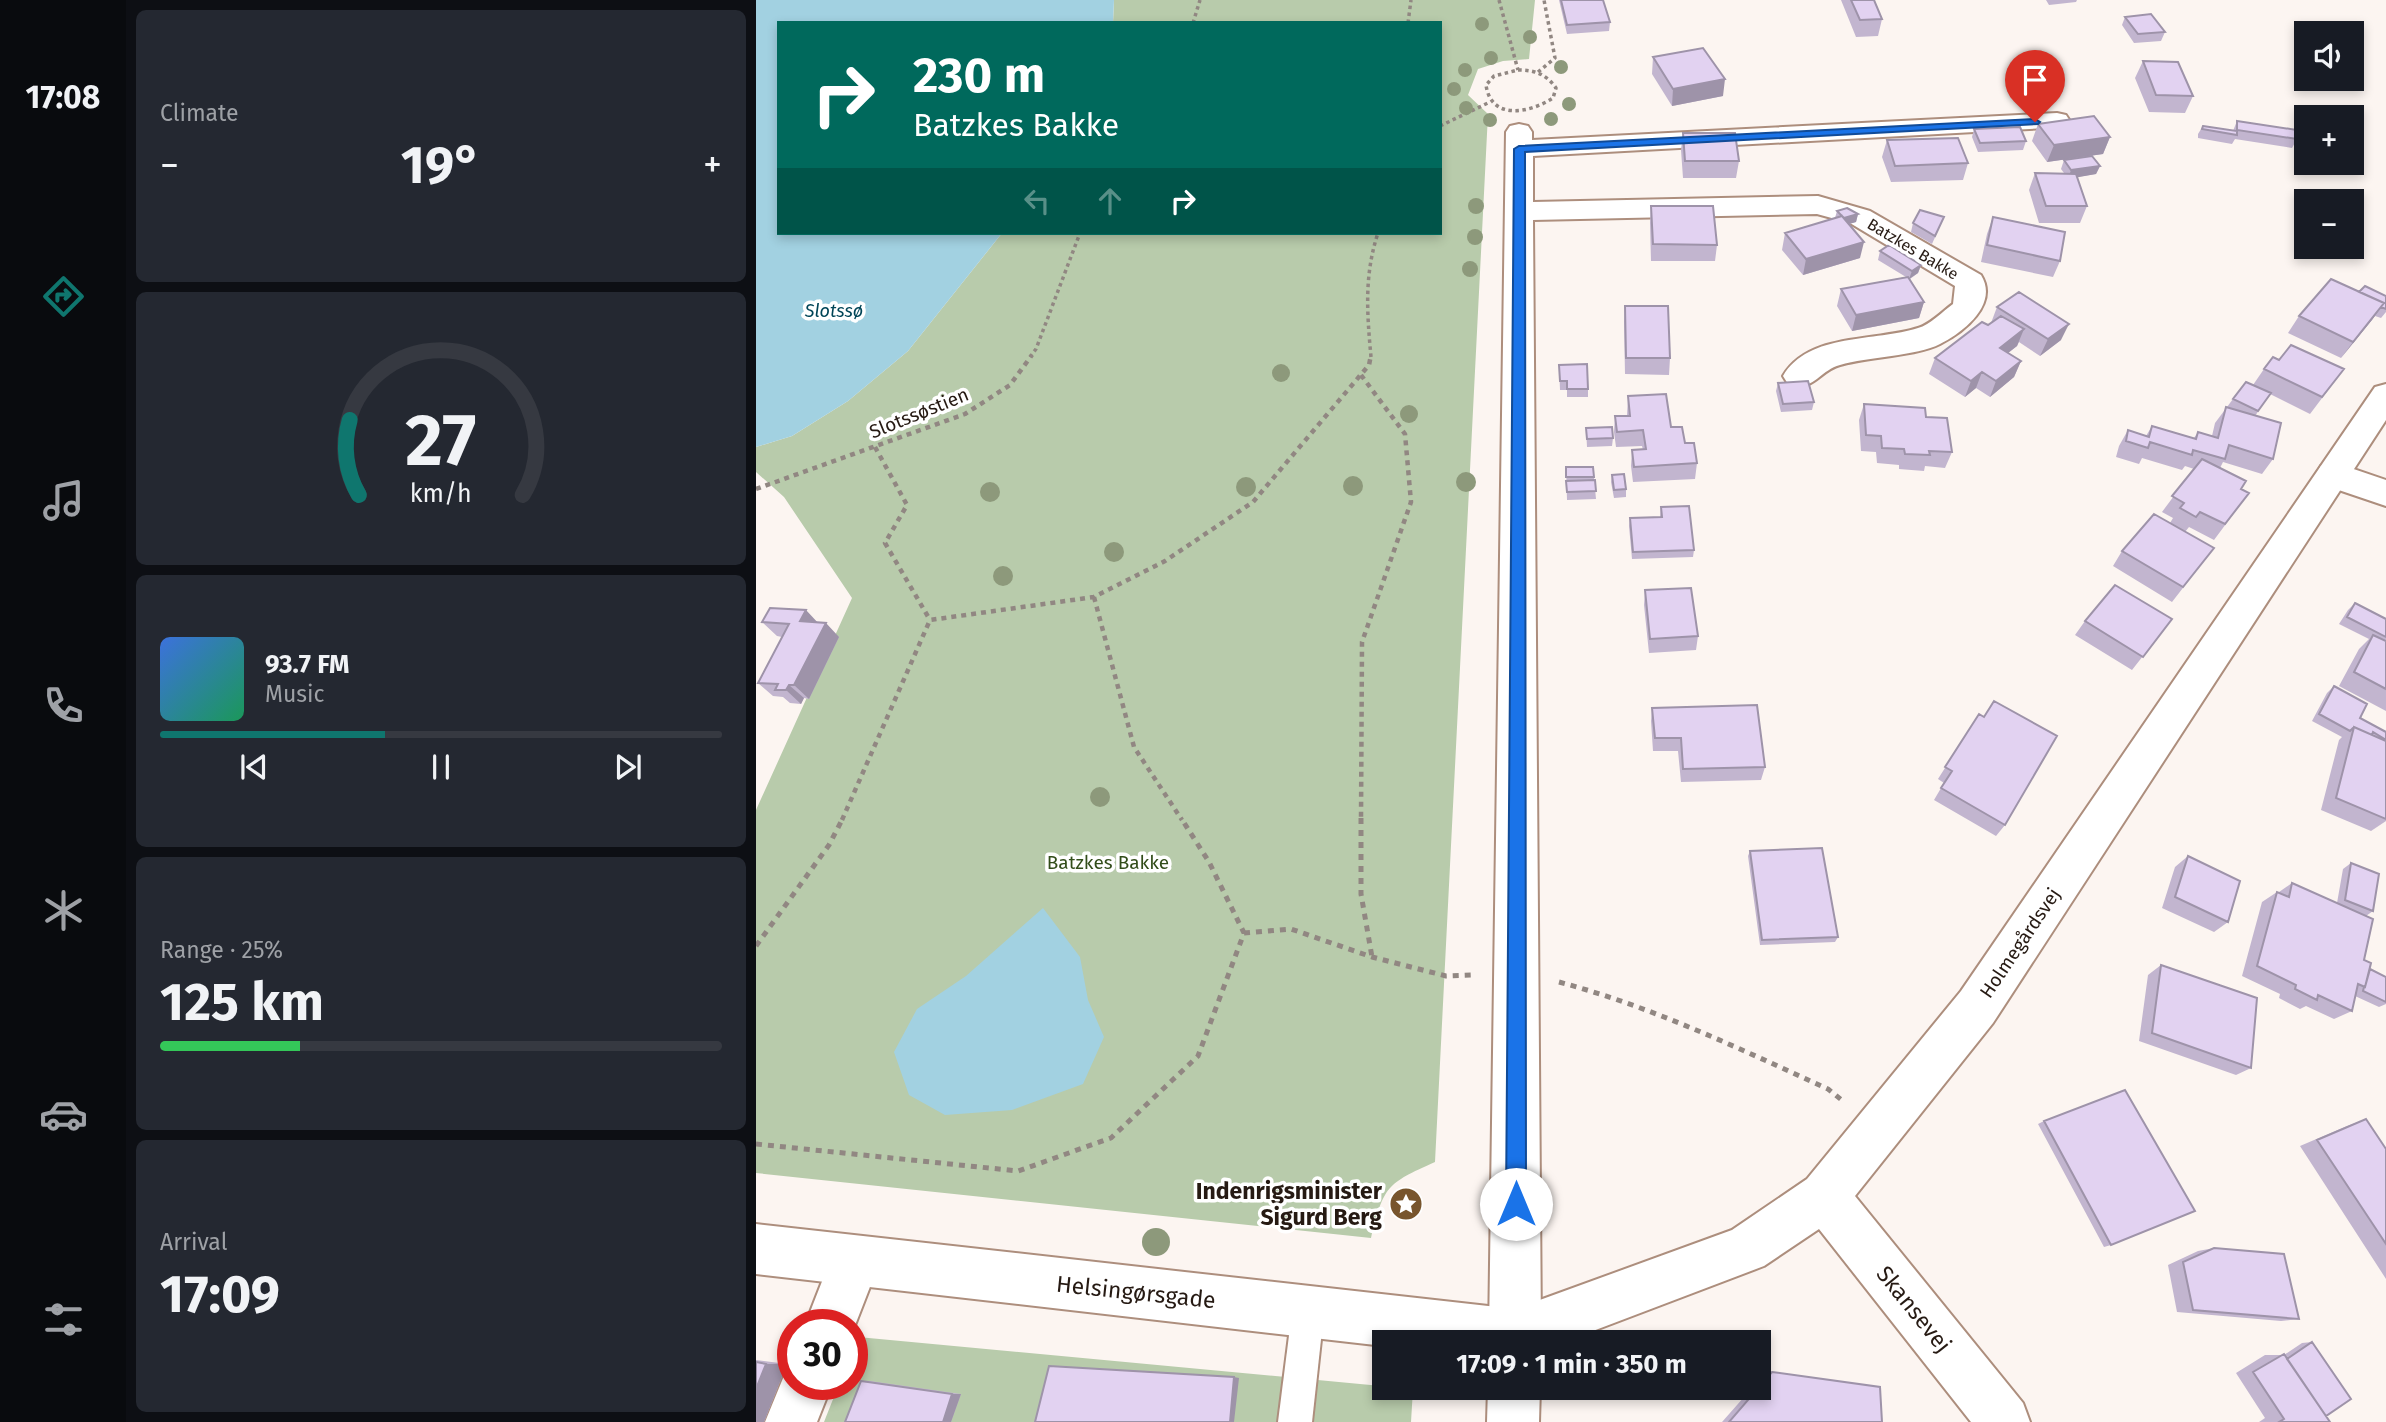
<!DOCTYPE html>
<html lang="en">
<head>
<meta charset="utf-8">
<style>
	body { margin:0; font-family:"Fira Sans",sans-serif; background:#242831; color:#f1f3f6; height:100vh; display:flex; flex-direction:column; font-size:26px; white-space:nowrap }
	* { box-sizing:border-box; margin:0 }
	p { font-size:23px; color:#9ea1a6 }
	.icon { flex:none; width:38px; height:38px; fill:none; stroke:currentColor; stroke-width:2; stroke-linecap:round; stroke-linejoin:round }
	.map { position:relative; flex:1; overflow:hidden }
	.drawer { display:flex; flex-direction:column; gap:10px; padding:10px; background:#0d0f14; width:630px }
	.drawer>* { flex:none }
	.banner { position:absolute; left:21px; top:21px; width:665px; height:214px; border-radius:0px; box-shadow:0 4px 10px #0003; background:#00695c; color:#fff; overflow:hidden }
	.fabs { position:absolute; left:1538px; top:21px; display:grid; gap:14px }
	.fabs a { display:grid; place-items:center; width:70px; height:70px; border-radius:0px; background:#171b24; box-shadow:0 4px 10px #0003; font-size:35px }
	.speed { position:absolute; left:21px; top:1309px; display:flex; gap:14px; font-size:35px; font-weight:700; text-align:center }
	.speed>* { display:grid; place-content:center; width:91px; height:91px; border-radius:50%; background:#171b24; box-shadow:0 4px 10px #0003; line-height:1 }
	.speed .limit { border:10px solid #d22; background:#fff; color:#111 }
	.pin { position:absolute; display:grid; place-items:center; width:60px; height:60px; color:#fff; margin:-72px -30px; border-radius:50% 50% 50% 0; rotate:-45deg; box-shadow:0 0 7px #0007 }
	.pin .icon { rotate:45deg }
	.me { position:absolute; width:77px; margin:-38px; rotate:0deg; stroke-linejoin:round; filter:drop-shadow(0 0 5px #0008) }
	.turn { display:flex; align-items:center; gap:24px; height:147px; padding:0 21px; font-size:32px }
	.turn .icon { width:91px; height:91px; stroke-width:2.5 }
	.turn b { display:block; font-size:49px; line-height:60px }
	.lanes { display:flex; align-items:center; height:66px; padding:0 21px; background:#0003; justify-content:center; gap:35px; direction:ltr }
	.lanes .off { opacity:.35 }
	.big { font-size:52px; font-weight:700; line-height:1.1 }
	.drawer .widget { flex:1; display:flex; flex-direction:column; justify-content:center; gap:10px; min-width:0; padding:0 24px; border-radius:10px; background:#242831 }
	.drawer .dial { align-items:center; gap:0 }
	.dial svg { height:182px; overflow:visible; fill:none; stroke:#363941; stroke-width:7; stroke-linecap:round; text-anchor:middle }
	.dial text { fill:#f1f3f6; stroke:none }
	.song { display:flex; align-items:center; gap:21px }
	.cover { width:84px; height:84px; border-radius:10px; background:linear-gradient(135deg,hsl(220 70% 55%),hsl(150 70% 35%)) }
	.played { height:7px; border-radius:4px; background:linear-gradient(90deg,#0f766e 40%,#363941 40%) }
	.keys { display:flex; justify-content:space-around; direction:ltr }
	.heat { display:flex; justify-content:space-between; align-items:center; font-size:38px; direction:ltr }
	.charge { height:10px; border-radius:5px; background:linear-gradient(90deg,#34c759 25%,#363941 0) }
	.trip { position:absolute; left:616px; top:1330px; width:399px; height:70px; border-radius:0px; background:#171b24; box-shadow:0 4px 10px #0003; font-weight:700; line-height:70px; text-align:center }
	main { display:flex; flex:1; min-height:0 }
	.tabs { display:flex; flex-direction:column; width:126px; justify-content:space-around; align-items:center; background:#090b0e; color:#9ea1a6 }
	.tabs .icon { width:49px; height:49px }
	.tabs .current { color:#0f766e }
	.tabs b { font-size:32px; color:#f1f3f6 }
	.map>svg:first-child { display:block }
</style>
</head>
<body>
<main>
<nav class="tabs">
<b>17:08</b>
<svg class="icon current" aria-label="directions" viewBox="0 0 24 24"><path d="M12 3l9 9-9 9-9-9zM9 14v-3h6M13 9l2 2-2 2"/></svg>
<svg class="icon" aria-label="music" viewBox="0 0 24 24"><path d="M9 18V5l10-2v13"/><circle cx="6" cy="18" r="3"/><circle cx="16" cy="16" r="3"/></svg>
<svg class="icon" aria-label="phone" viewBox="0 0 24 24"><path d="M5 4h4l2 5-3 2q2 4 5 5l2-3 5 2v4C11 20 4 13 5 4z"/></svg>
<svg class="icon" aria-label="climate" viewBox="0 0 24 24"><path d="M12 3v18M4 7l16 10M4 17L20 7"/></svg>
<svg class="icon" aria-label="car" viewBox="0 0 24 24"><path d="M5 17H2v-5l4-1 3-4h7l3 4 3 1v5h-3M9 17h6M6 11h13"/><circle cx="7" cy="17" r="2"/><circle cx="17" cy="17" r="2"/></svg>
<svg class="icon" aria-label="filters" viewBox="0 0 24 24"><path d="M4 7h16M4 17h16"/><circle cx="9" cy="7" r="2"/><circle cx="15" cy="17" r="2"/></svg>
</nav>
<section class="drawer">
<div class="widget"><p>Climate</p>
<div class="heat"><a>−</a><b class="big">19°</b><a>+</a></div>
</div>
<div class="widget dial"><svg viewBox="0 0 100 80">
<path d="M14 69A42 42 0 1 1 86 69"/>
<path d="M14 69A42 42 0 0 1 10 36" stroke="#0f766e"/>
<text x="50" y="56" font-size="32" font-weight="700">27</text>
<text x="50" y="72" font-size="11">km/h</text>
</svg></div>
<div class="widget">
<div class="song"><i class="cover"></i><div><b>93.7 FM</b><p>Music</p></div></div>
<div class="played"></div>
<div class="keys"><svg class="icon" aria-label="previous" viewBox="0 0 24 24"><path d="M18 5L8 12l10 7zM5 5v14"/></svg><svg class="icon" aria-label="pause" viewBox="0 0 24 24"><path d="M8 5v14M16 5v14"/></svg><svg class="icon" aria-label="next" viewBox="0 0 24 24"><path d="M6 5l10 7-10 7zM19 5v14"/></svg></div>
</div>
<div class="widget"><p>Range · 25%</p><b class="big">125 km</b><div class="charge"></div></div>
<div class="widget"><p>Arrival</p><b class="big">17:09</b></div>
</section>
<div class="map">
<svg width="1630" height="1422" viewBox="0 0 1630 1422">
	<rect width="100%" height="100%" fill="#fcf5f1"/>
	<path fill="#b8cbab" d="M358,0H779L773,59L747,61L722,69L712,95L732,114L679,1162C630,1184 628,1186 615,1238L0,1173V810L96,598L28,497L0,472V447L36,436L92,401L152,351L246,233H684V23H357Z
		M102,1337L657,1389L655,1422H68L83,1384H96V1350Z"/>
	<path fill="#a2d1e1" d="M0,0H358L357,23H23V233H246L152,351L92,401L36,436L0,447Z
		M287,908L324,957L332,1000L348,1037L327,1084L256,1110L189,1115L153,1095L138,1052L161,1009L210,976Z"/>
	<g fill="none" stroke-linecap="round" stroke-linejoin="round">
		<defs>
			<path id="service" d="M552,1296L563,1301L568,1312L556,1422H522L536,1312L541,1301Z"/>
			<path id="minor" d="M1301,113L1310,115L1314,121L1310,127L777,156V202L1062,196L1114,211L1225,275C1243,304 1208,332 1184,344C1161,356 1111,357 1084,365C1062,371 1059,392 1032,384L1027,376C1053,332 1120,342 1162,328C1174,325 1187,311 1197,304L1199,286L1094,223L1061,214L777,220L785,1335L782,1342H736L733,1335L750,132L754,126L763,124L772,126L776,132V140Z
				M1577,462L1630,480V506L1565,484L1560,475L1565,466Z
				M99,1236L117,1243L124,1261L96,1333V1325H49L81,1243Z
				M37,1363V1384H76L61,1422H9L32,1366Z"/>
			<path id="tertiary" d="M1630,384V420L1237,1023L1099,1196L1267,1403L1274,1422H1215L1063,1229L1008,1266L808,1342H628V1346L0,1274V1224L759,1309L976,1230L1051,1179L1205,991L1619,387Z
				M732,1388H784L783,1422H731Z"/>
		</defs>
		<use href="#service" stroke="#ad8e7d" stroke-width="4"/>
		<use href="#minor" stroke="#ad8e7d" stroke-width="4"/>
		<use href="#tertiary" stroke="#ad8e7d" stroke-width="4"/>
		<path stroke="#918782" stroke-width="3.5" stroke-dasharray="3.5 3.5" stroke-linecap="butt" d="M743,0L762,70
			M437,23L444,0
			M652,23L655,0
			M762,70C779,70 790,74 800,88L797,98C774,113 735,121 730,85L738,76Z
			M782,72L799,58L788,0
			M684,126L734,102
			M274,357L280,349L324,233
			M615,357C611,313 608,275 622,233"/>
		<path stroke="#918782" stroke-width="4.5" stroke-dasharray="5 5" stroke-linecap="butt" d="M605,375L649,434L655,502L606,642L605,820
			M119,447L151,505L129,543L174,620
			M0,489L209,414L254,385L276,355
			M338,597L378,747L426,820
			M86,820L174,620L338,597L409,561L497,502L613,365L615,355"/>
		<path stroke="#918782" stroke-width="5" stroke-dasharray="6 6" stroke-linecap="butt" d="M605,818V894L616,957
			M488,933L535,929L616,957L690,976L718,975
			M0,946L73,845L87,818
			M803,982C897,1007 984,1049 1072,1089L1087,1101
			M0,1144L262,1171L355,1138L442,1056L488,933L453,862L425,818"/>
		<use href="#service" fill="#fff" fill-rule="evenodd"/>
		<use href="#minor" fill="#fff" fill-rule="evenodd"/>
		<use href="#tertiary" fill="#fff" fill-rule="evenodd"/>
	</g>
	<g fill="#8d997b">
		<circle cx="726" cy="24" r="7"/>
		<circle cx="774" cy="37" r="7"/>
		<circle cx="735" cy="58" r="7"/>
		<circle cx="805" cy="67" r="7"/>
		<circle cx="709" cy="70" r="7"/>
		<circle cx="698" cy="89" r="7"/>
		<circle cx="813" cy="104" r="7"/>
		<circle cx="710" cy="108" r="7"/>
		<circle cx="795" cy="119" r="7"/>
		<circle cx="734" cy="120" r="7"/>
		<circle cx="720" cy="206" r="8"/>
		<circle cx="719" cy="237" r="8"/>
		<circle cx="714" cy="269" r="8"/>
		<circle cx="525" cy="373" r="9"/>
		<circle cx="653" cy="414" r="9"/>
		<circle cx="710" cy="482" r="10"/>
		<circle cx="597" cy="486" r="10"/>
		<circle cx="490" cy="487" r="10"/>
		<circle cx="234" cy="492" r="10"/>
		<circle cx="358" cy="552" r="10"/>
		<circle cx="247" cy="576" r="10"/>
		<circle cx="344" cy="797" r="10"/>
		<circle cx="400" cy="1242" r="14"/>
	</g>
	<path fill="#c2b5cf" d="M803,0H847L854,22L853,31L811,34Z
		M1085,0H1118L1126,19L1122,36L1100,37Z
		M1290,0H1321L1320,2L1293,5Z
		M1369,17L1409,32L1405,41L1378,43L1366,25Z
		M897,57L967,96L916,106L896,74Z
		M1387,61L1437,96L1429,113L1393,112L1379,78Z
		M1481,121L1541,139L1536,148L1479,139L1476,144L1442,138V134L1447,126L1477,131Z
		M1282,124L1354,137L1347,154L1291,162L1276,141Z
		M1218,129L1270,141L1267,150L1222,152L1216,137Z
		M927,133L983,161L980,178H927L925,150Z
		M1131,140L1212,163L1207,180L1135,182L1126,157Z
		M1308,160L1344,166L1340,174L1321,177L1331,206L1324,223H1283L1273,190L1279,173H1308L1305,169Z
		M895,206L961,245L959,261H895L894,223Z
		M1081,211L1102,214L1100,222L1093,224L1104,258L1047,275L1026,250L1029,233L1079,218Z
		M1188,217L1176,244L1155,232L1157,223Z
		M1237,217L1304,261L1297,277L1225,262L1231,234Z
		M1124,251L1165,265L1162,273L1154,279L1168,302L1163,318L1096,331L1081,306L1085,289L1150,277L1122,260Z
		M1603,292L1630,296V312L1625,318L1619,316L1585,358L1532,333L1543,316Z
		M869,306L914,358L913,375L869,374L868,322Z
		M1241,307L1305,340L1284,356L1263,342L1261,346L1252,353L1265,361L1258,377L1234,397L1220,388L1209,397L1173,374L1179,358L1235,323Z
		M1523,360L1588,369L1554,414L1514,394L1499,416L1517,459L1506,474L1467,462L1464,468L1485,489L1493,493L1458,540L1433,527L1429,532L1458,548L1416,602L1357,566L1366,551L1414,523L1417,518L1406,512L1438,469L1429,466L1426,470L1386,458L1383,464L1360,457L1363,446L1372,430L1390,436L1396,426L1438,438L1442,432L1456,436L1459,423L1477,399L1497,385L1508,369Z
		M803,365L832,389V397H811V390H804Z
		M1022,383L1058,402L1056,410L1025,412L1020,391Z
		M872,396L915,427L941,463L939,479L877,482L875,466L876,450H887L886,446L860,447L858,432L859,416H871Z
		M1108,404L1170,417L1196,452L1189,468L1169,466L1168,471L1143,469V465L1121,463L1120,452L1105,451L1103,420Z
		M830,428L857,438L856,446L831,447Z
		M810,467H837L840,499L811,500Z
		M856,475L870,489V497L858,498L855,482Z
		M905,507L938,550L937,557L876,559L873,526L874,518L904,517Z
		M889,590L942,636L940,650L893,653L888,605Z
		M1599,603L1630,619V711L1583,686L1603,649L1613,639L1583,624L1592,610Z
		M1416,619L1376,670L1319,635L1329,621Z
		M6,622H62L83,637L53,699L48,698L45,704L34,703L27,697L17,696L2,683L26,637L21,636Z
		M1578,686L1604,718L1630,732V821L1615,831L1565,810L1583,740L1586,737L1556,721L1571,693Z
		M896,708L1009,767L1005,780L925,782L922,751H897L895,721Z
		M1223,714L1249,825L1240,836L1178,800L1188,783L1182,779Z
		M994,851L1082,937L1079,942L1004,945L992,856Z
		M1432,856L1472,922L1458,932L1406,908L1419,867Z
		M1595,863L1617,911L1610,916L1608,960L1614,969L1630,977V1004L1623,1007L1599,996L1596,1011L1578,1019L1550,1006L1544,1009L1523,998L1524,994L1486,976L1506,902L1521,892H1523L1536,883L1581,903L1587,869Z
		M1405,965L1495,1068L1480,1075L1383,1041L1392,975Z
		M1610,1119L1630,1149V1279L1544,1146L1591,1126Z
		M1288,1121L1355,1245L1348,1247L1282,1124Z
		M1458,1248L1543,1319L1525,1321L1421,1312L1412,1265L1442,1251Z
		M1556,1342L1570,1416L1574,1422H1503L1509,1418L1480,1373L1509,1355H1528L1546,1343Z
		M0,1360L31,1364L8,1422H0Z
		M1016,1372L1126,1422H966L996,1388H1003V1380L1009,1373Z
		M105,1381H114L205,1394L195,1422H89Z"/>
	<path fill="#9e93a9" d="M969,79L967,96L916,106L917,89Z
		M1354,137L1347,154L1291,162L1298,145Z
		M1344,166L1340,174L1312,179L1315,170Z
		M1102,214L1100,222L1086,226L1088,218Z
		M1108,242L1104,258L1047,275L1050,259Z
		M1165,265L1162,273L1153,279L1156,271Z
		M1168,302L1163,318L1096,331L1100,315Z
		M1628,303L1616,320L1585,358L1597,342Z
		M1313,324L1305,340L1284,356L1292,339Z
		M1268,329L1261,346L1238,364L1244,348Z
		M1265,361L1258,377L1234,397L1240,381Z
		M1226,372L1220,388L1209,397L1215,381Z
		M50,610L64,625L44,621Z
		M70,623L83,637L53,699L38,685Z
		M33,685L48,698L45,704L30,690Z
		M10,1364H31L8,1422H0V1389Z
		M478,1377L483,1378L478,1422H474Z
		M196,1394H205L195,1422H187Z"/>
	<path fill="#e2d2f1" stroke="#9e93a9" stroke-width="2" d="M805,0H847L854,22L811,25Z
		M1095,0H1118L1126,19L1104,20Z
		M1395,14L1409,32L1382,34L1369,17Z
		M947,48L969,79L917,89L897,57Z
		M1387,61L1422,62L1437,96L1400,95Z
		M1338,116L1354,137L1298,145L1282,124Z
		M1481,121L1541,130V139L1481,130Z
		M1447,126L1481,131V135L1446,129Z
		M1264,127L1270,141L1224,143L1218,129Z
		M927,133H979L983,161H929Z
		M1202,138L1212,163L1139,166L1131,140Z
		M1336,156L1344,166L1315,170L1308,160Z
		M1279,173L1320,174L1331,206H1290Z
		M895,206H957L961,245L897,244Z
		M1091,208L1102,214L1088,218L1081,211Z
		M1164,210L1188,217L1179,236L1157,223Z
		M1086,216L1108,242L1050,259L1029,233Z
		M1237,217L1309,232L1304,261L1231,245Z
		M1133,245L1165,265L1156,271L1124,251Z
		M1152,277L1168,302L1100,315L1085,289Z
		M1575,279L1628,303L1597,342L1543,316Z
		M1609,286L1630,296V309L1625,307L1628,303L1603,292Z
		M1263,292L1313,324L1292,339L1241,307Z
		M869,306H912L914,358H870Z
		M1245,316L1268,329L1244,348L1265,361L1240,381L1226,372L1215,381L1179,358L1226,322L1232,325Z
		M1535,345L1588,369L1566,397L1508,369L1517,357L1523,360Z
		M831,364L832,389H811V381H804L803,365Z
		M1052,381L1058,402L1027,404L1022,383Z
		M1490,382L1515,393L1502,411L1477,399Z
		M910,394L915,427H926L929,443H938L941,463L878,467L876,450L890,449L887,430L861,432L859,416H874L872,396Z
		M1108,404L1169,408L1170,417L1191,418L1196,452L1173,451L1174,455L1149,454L1148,449L1126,448L1125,436L1110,435Z
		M1470,407L1525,423L1517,459L1473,445L1469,459L1437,450L1436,455L1394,442L1392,448L1370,441L1372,430L1393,437L1396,426L1440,439L1442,432L1462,438Z
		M856,427L857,438L831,439L830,428Z
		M1446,459L1490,481L1485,489L1493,493L1469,524L1444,512L1440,517L1424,508L1428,503L1416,496Z
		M810,467H837L838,477H810Z
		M868,474L870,489L858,490L856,475Z
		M839,480L840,491L811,492L810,481Z
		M933,506L938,550L877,552L874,518L906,517L905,507Z
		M1398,514L1458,548L1427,587L1366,551Z
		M1359,585L1416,619L1387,657L1329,621Z
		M935,588L942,636L894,639L889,590Z
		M1599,603L1630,619V637L1591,617Z
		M14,608L50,610L44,621L70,623L38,685H33L30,690H19L22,684L2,683L33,624L6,622Z
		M1617,635L1630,641V689L1598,672Z
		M1578,686L1611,704L1604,718L1630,732V740L1617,732L1616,735L1598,727L1594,731L1563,714Z
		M1238,701L1301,736L1249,825L1185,788L1196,771L1189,767L1223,714L1228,717Z
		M1001,705L1009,767L927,769L925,738H899L896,708Z
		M1598,727L1630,741V819L1580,798Z
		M1066,848L1082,937L1006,940L994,851Z
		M1432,856L1484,881L1472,922L1419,897Z
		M1595,863L1623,874L1617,911L1589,900Z
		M1536,883L1617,919L1608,960L1615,963L1609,987L1602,984L1596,1011L1562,995L1561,1000L1539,989L1540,985L1501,966L1521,892L1533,897Z
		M1405,965L1501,998L1495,1068L1396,1033Z
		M1614,969L1630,977V1002L1607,991L1608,987H1609Z
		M1369,1090L1439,1211L1355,1245L1288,1121Z
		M1610,1119L1630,1149V1244L1561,1140Z
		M1458,1248L1528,1254L1543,1319L1437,1310L1427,1262Z
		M1556,1342L1595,1399L1570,1416L1531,1359Z
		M1528,1354L1574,1422H1523L1528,1419L1497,1372Z
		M0,1362L10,1364L0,1389Z
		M293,1366L478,1377L474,1422H279Z
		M1016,1372L1124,1387L1126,1422H973Z
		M105,1381L196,1394L187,1422H89Z"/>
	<path fill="#1a73e8" stroke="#114b97" stroke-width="2" d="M1279,119L1284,122L1282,124L769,152L770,1204L767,1211L760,1214L753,1211L750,1204L758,149L763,146Z"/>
	<defs>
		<symbol id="sight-disc" viewBox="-11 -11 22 22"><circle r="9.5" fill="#78552d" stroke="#fff"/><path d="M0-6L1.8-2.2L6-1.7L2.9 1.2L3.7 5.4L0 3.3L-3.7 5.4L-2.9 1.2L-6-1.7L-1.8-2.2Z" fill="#fff"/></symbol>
	</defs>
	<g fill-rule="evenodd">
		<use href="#sight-disc" x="631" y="1185" width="38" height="38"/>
	</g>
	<g text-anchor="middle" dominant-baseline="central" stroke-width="7" stroke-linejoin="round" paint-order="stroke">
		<g font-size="16" fill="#261a13" stroke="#fff">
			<text transform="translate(1157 249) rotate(31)">Batzkes Bakke</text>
		</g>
		<g font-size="18" font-style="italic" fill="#004557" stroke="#fff">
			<text x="78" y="311">Slotssø</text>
		</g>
		<g font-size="19" fill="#261a13" stroke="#fff">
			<text transform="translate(163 413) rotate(-22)">Slotssøstien</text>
			<text transform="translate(1264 943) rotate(-56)">Holmegårdsvej</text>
		</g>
		<g font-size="19" fill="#324d1a" stroke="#fff">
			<text x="352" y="862">Batzkes Bakke</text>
		</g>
		<g font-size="23" font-weight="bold" fill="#261a13" stroke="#fff" text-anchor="end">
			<text x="626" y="1191">Indenrigsminister<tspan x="626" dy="26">Sigurd Berg</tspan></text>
		</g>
		<g font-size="23" fill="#261a13" stroke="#fff">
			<text transform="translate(380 1292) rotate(6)">Helsingørsgade</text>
			<text transform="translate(1158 1309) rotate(51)">Skansevej</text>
		</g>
	</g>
</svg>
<div class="fabs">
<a><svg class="icon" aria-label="sound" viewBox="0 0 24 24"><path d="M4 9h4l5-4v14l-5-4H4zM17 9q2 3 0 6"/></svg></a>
<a>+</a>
<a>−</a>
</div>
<div class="speed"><div class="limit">30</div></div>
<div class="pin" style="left:1279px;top:122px;background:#d93025"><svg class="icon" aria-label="arrive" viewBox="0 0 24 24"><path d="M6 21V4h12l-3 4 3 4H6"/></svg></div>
<svg class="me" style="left:760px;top:1204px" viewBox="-20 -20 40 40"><circle r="19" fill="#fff"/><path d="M0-13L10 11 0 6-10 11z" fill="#1a73e8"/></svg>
<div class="trip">17:09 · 1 min · 350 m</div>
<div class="banner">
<div class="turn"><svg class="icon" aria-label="right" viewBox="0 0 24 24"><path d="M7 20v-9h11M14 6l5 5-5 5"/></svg><div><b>230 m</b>Batzkes Bakke</div></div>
<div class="lanes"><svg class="icon off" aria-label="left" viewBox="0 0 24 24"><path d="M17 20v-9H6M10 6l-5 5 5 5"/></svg><svg class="icon off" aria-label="ahead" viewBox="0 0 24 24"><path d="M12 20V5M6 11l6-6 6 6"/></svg><svg class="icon" aria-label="right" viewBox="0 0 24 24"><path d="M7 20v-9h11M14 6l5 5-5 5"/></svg></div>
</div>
</div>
</main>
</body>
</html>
